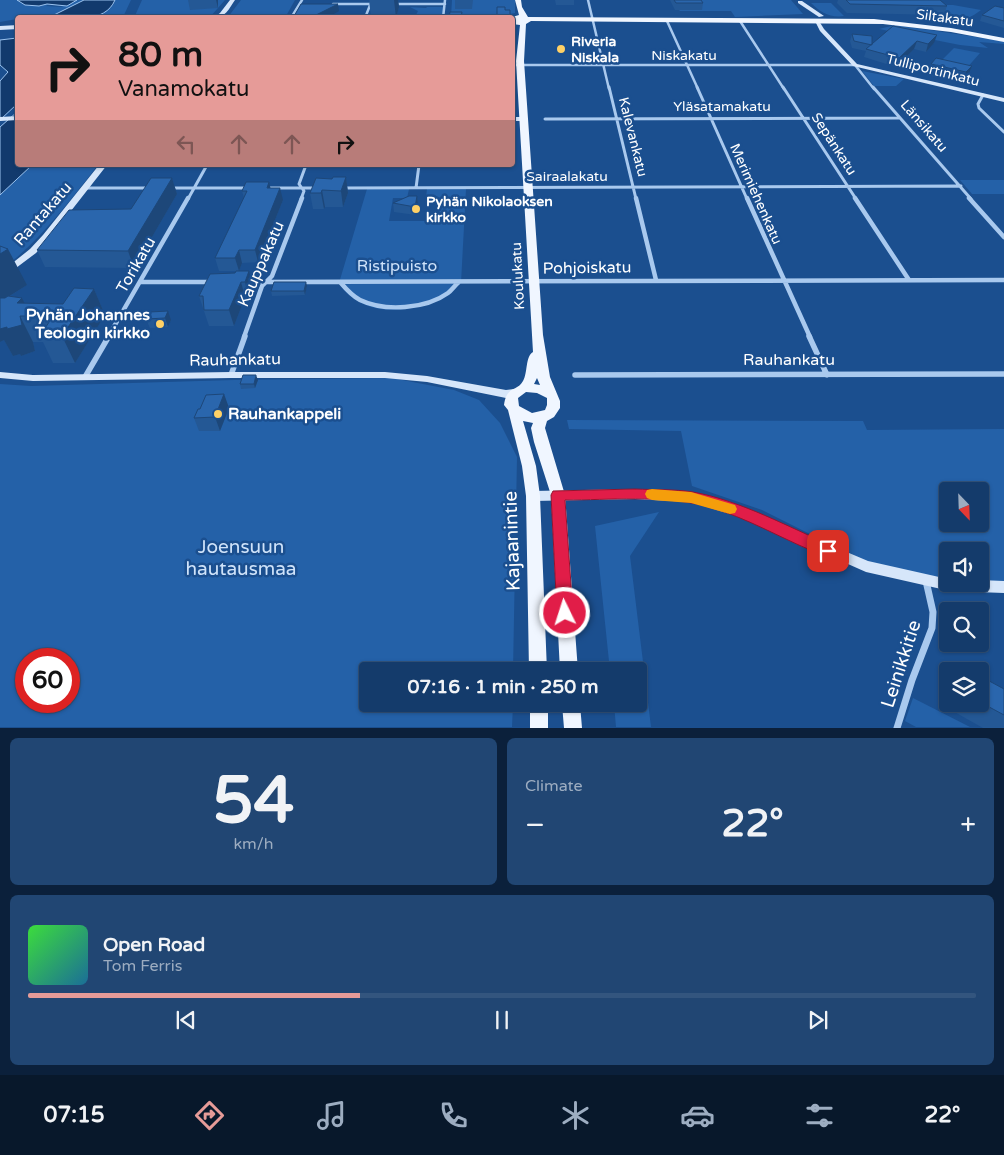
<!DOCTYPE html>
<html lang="en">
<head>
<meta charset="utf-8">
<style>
	body { margin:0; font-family:"Varela Round",sans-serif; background:#214673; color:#f1f3f6; height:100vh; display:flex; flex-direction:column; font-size:19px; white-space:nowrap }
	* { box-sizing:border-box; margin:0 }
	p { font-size:16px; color:#9dadc1 }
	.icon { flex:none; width:28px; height:28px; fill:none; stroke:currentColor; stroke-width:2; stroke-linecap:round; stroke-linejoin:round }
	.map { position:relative; height:728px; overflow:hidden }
	.details { display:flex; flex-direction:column; gap:10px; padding:10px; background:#0b203b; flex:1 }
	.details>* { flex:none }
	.banner { position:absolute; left:15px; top:15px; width:500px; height:152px; border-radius:5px; box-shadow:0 1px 4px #0004,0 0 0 1px #33557e; background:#e69b98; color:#111; overflow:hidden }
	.needle { width:32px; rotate:157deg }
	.buttons { position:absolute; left:939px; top:482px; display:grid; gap:10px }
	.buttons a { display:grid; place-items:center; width:50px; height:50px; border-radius:5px; background:#143b6b; box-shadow:0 1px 4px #0004,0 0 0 1px #33557e; font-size:25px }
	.speed { position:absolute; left:15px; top:648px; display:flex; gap:10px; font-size:25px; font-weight:700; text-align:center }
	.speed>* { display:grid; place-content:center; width:65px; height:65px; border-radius:50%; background:#143b6b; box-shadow:0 1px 4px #0004,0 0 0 1px #33557e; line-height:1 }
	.speed .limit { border:8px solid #d22; background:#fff; color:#111 }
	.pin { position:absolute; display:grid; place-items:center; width:42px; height:42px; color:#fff; margin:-21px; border-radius:10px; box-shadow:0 2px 8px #0006 }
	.me { position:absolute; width:55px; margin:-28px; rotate:356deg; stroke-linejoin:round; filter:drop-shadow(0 0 4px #0008) }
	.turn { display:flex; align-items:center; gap:18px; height:105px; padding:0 20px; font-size:22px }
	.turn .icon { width:65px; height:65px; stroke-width:2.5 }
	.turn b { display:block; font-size:35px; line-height:42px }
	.lanes { display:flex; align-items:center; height:48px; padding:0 20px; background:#0003; justify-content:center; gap:25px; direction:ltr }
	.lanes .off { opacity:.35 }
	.big { font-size:38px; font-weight:700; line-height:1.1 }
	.details .card { flex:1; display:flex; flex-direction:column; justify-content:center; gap:8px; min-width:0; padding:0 18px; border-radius:8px; background:#214673 }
	.details .dial { align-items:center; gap:0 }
	.dial b { font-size:65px; line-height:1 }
	.song { display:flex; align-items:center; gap:15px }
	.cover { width:60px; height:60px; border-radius:8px; background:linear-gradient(135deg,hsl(120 70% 55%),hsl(200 70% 35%)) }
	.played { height:5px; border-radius:2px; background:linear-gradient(90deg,#e69b98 35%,#33557e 35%) }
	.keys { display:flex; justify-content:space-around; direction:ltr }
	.heat { display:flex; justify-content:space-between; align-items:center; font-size:28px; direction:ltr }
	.details .tiles { flex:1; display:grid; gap:10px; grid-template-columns:1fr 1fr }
	.card:last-child { grid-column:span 2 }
	.trip { position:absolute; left:359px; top:662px; width:288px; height:50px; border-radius:5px; background:#143b6b; box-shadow:0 1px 4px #0004,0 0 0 1px #33557e; font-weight:700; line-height:50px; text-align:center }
	.tab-bar { display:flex; height:80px; justify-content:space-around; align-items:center; background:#08182b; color:#9dadc1 }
	.tab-bar .icon { width:35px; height:35px }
	.tab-bar .selected { color:#e69b98 }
	.tab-bar b { font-size:22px; color:#f1f3f6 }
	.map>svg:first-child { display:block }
</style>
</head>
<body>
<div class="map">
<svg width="1004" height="728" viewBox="0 0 1004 728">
	<rect width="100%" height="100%" fill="#1b4f8f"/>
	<path fill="#2461a8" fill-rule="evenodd" d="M0,0H17L25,5L49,4L46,6L61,7L77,0H84L50,17L18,18L17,19L0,22Z
		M115,0H131L123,17L95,18L114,4Z
		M142,0H225L210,17L134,18Z
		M241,0H295L286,16L281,17H228Z
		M452,0H515V13L497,17H451Z
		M697,0H791L803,14L735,17L731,11H680L679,10H702Z
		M811,3H831L844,16C830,18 820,12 811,3Z
		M938,5H953L981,10C961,25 956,21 938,5Z
		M410,7L426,8L427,7H444L442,17L408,18L416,15L418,11Z
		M895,25L990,39L1004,42V44L979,42L988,48L960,45L879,29Z
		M954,48L980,53L965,70L938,64Z
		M862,71L904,79L896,86H874Z
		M32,165H98C68,203 39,242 0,271V195Z
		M960,180H1004V194H972Z
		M367,189H409L407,198H393L389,221H438L441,198H426L427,189H466L461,283C433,309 381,322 349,295C345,292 342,287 339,283Z
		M392,378L454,390L479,400L500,423L517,457L513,671H368V704H513L512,727H0V384L31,386L234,380ZM26,659H69V701H26Z
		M567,420L863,421L867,430L1004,429V581H980V551H948L947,578L929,576L866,562L762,510L692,486L681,431L569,429ZM948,491H980V524H948Z
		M659,512L630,556L651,727H616L614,704H638V671H610L595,526Z
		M913,698L970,727H916L905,721Z"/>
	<path fill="#123a6d" stroke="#9cc4f0" d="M17,0H77L67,6L47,4L39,6L25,5Z
		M84,0H115C105,24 71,18 50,17Z
		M17,38V104L0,120V81L8,72L0,65V40Z
		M17,112L18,165H32L0,195V127Z"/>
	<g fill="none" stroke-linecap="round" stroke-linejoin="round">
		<path stroke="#a9c9ee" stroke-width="2.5" d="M588,0L609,89
			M333,4H377
			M393,4H445
			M291,18L302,0
			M365,18L372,0
			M443,18L445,0
			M667,21L698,89
			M740,21L784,89
			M512,65H855L874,89"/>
		<path stroke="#a9c9ee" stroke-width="3" d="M609,87L636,199
			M697,87L747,199
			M783,87L856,199
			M873,87L971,199
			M983,95L978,104L979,108L1004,132
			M545,119L899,118
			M84,188H150
			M169,188H250
			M264,188H318
			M341,188L961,186
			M416,188L419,165
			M188,199L207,165
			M301,199L304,191L299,184L306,165"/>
		<path stroke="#a9c9ee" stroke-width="4.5" d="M636,198L656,280
			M747,198L810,337
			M855,198L909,280
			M969,198L1004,237
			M140,282H211
			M247,282L1004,280
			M340,282C346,289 352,296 360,300C385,312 426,309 448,293C452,290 455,285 459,282
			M108,337L188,198
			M244,337L262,286L272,276L302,198"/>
		<path stroke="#a9c9ee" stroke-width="5.5" d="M809,336L827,375
			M231,375L245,336
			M575,375L1004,374
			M85,377L109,336"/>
		<path stroke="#a9c9ee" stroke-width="7" d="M897,728L912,680L932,628L933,612L926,581"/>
		<path fill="#d6e6fa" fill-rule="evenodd" d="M230,0H235C229,9 225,18 213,18L220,13Z
			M798,1H802L824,16L819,17L798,3Z
			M815,21H819L824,29L857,64L1004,98V102L853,66L820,31Z
			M18,25V29L0,30V26Z
			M18,116V120L0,121V117Z
			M512,117H524L527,119L524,121H512Z
			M99,165H107L49,239L36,253L0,280V273L30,249L43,235Z
			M0,372L33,375L231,372H385L427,376L506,390L514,389L519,393L518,396L506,398L427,382L385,378H231L33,381L0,378Z
			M635,489L691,492L707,496L754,513L868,561L948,579V584H980V580L1004,581V593L950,591L866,572L746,519L691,502L635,499L533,501L529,499L527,496L529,493L533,491Z"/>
		<path fill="#f0f6ff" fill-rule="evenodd" d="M515,0H521L522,7L528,17L874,19L951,28L1004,38V42L951,32L883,24L531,21L526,24L524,61L543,335L550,377L560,401V408L554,417L547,421L545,428L565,495L578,671H560L551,495L534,442L531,428L533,423L523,421L536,466L540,496L547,671H529L526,496L522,466L508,410L504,405C507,385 517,392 523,381C528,373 525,357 533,352L516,61L520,25L512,24V20H523H512V18H509L519,15ZM537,378L540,385L534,384ZM526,392L537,393L547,398V405L545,410L532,413L519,406L518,398Z
			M530,704H548V728H530Z
			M562,704H580L582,728H564Z"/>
	</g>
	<path fill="#245895" d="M188,0H218V8L190,10Z
		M369,0H398L399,7L396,18L371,17Z
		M455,0H473L472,9H455Z
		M555,0H574V5H556Z
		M670,0H701L703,3L702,10H675Z
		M838,0H940L947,6L944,15L847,13L837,3Z
		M1004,8V28L980,21L982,15Z
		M893,26L934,43L926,52L914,49L896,67L864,57L866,51L852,48L850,41L852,34L872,44Z
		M931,64L972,66L968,76L962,83L927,75Z
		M346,177L348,193L343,207H325L324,209H313L310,193L332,179Z
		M172,178L177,194L134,268L45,267L37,250L131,209Z
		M271,188L283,200L258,262L242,263L239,271H219L215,258L244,198L242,191Z
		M417,196L418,204L416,215L394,212L393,203Z
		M0,246L27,285L10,296L22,298L24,303L63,304L94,289L105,315L75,363H53L43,342H33L35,351L21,356L20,354L13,356L4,340L0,342Z
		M235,273L253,287L249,297H245L234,326H209L199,296Z
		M307,286L305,295L272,296L271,291Z
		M150,312L171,320L168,327L150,328L146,319Z
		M258,380L255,388L241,389L240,384Z
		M224,394L229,408L220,431H199L194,418L200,409Z
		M980,676L1004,689V728H983L944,706L948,694V704H980Z"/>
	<path fill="#1d4779" d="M216,0H218V8Z
		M394,0H398L399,7L396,18Z
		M338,4L339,11L327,18L312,17Z
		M937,35L934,43L926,52L928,44Z
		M512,41H514V59H512Z
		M917,41L914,49L896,67L899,58Z
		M972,66L968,76L962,83L966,72Z
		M346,177L348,193L343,207L341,191Z
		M172,178L177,194L134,268L128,251Z
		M269,182L272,194L267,188Z
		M280,188L283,200L258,262L255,250Z
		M322,190L325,207L324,209L321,193Z
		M417,196L418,204L416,215L415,207Z
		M8,249L27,285L0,302V254Z
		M239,250L242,263L239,271L235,258Z
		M249,271L253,287L249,297L245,282Z
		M241,282L245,297L234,326L229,310Z
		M306,282L307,286L305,295L304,291Z
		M94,289L105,315L75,363L62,336Z
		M22,298L31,316L17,303Z
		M168,311L171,320L168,327L165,318Z
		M20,316L33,342L35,351L21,356L20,354L13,356L4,340L0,342V322Z
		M256,375L258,380L255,388L254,384Z
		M224,394L229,408L220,431L215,417Z"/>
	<path fill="#2a66ad" stroke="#1d4779" d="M674,0H701L703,3H676Z
		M846,0H940L947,6L850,4Z
		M301,4H338L312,17L344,18H293Z
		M995,6L1004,8V21L982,15Z
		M497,7H505V10H510V18H497Z
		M450,12H462L461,18H449Z
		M512,25H514V41H512Z
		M893,26L937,35L928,44L917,41L899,58L866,49Z
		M852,34L872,36V45L854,41Z
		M936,58L972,66L966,72L931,64Z
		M333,177H346L341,191L322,190L321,193H310L316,178L332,179Z
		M151,178H172L128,251L37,250L69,210L131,209Z
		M246,182H269L267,188H280L255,250H239L235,258H215L247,191H242Z
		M409,196H417L415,207L393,203Z
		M0,246L8,249L0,254Z
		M236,271H249L245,282H241L229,310H204L203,296H199L210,274L235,273Z
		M274,282H306L304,291H271Z
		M74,288L94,289L62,336H40L53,316H20L22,325L7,329V327L0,329V298H5L8,296L22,298L17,303L63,304Z
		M168,311L165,318L146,319L150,312Z
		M243,375H256L254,384H240Z
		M224,394L215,417L194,418L198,409H200L206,395Z
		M964,668L970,671H963Z
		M980,676L1004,689V715L980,702Z"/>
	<path fill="#e11d48" stroke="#92132f" d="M635,489C654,490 674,489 693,492C742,501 788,527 833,546L836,551L833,555L828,557C786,542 748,517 705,506C663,495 608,500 565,500L573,613L571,618L565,620L560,618L557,613L551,495L553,491Z"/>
	<path fill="#f59e0b" d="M652,489L691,492L735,505L737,509L735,513L730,514L691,503L652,500L647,498L645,494L647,490Z"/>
	<g fill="#ffd166" stroke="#1b4f8f" stroke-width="2">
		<circle cx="561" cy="49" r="5"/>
		<circle cx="416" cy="209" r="5"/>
		<circle cx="160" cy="324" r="5"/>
		<circle cx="218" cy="414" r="5"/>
	</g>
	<g text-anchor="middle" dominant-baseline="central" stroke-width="5" stroke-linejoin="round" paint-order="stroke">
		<g font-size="14" fill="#fff" stroke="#1b4f8f">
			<text transform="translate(945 18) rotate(8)">Siltakatu</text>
			<text x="684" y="55">Niskakatu</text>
			<text transform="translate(933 70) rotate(14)">Tulliportinkatu</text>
			<text x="722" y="106">Yläsatamakatu</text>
			<text transform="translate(924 126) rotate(49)">Länsikatu</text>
			<text transform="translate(633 137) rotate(76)">Kalevankatu</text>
			<text transform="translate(834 144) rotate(57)">Sepänkatu</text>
			<text x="567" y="176">Sairaalakatu</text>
			<text transform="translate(756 194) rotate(66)">Merimiehenkatu</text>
			<text transform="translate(518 276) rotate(-93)">Koulukatu</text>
		</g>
		<g font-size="14" font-weight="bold" fill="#fff" stroke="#1b4f8f" text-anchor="start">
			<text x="571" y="41">Riveria<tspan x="571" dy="16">Niskala</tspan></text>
			<text x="426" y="201">Pyhän Nikolaoksen<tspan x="426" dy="16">kirkko</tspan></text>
		</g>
		<g font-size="16" fill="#fff" stroke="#1b4f8f">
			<text transform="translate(43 214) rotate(-49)">Rantakatu</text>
			<text transform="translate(261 264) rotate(-66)">Kauppakatu</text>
			<text transform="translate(136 265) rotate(-60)">Torikatu</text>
			<text transform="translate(587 268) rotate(-1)">Pohjoiskatu</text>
			<text transform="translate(235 360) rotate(-1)">Rauhankatu</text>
			<text x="789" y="360">Rauhankatu</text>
		</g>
		<g font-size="16" fill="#cfe3fa" stroke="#1b4f8f">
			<text x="397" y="266">Ristipuisto</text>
		</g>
		<g font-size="16" font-weight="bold" fill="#fff" stroke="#1b4f8f" text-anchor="end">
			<text x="150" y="315">Pyhän Johannes<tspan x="150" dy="18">Teologin kirkko</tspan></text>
			<text x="228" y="414" text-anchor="start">Rauhankappeli</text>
		</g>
		<g font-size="19" fill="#fff" stroke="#1b4f8f">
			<text transform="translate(512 541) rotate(-92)">Kajaanintie</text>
			<text transform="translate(901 664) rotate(-72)">Leinikkitie</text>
		</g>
		<g font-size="19" fill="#cfe3fa" stroke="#1b4f8f">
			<text x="241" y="547">Joensuun<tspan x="241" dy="22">hautausmaa</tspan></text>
		</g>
	</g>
</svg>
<div class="buttons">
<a><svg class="needle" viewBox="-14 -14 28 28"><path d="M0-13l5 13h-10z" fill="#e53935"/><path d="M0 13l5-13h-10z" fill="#9dadc1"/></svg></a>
<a><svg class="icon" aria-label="sound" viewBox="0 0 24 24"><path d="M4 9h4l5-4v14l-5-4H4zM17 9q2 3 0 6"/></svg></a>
<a><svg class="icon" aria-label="search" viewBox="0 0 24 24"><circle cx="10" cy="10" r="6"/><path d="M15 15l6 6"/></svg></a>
<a><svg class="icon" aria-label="layers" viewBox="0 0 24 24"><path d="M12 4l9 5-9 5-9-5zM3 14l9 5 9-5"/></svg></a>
</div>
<div class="speed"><div class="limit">60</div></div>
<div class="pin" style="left:828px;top:551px;background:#d93025"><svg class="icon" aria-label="arrive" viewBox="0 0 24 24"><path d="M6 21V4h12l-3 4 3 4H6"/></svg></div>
<svg class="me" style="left:565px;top:613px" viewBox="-20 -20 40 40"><circle r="17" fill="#e11d48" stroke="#fff" stroke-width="3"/><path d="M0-11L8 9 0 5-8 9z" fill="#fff"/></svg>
<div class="trip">07:16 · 1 min · 250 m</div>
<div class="banner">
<div class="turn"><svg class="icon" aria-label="right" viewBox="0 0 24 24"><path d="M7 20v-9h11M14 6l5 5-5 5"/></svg><div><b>80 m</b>Vanamokatu</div></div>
<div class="lanes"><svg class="icon off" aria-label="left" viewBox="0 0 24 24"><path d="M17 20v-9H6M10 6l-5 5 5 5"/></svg><svg class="icon off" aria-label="ahead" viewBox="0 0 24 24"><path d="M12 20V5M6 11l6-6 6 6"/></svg><svg class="icon off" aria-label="ahead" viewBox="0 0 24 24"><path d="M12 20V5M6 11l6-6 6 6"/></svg><svg class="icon" aria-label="right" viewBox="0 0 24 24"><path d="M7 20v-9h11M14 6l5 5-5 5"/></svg></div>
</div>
</div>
<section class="details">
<div class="tiles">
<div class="card dial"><b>54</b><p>km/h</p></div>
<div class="card"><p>Climate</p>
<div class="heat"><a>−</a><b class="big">22°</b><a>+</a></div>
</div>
<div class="card">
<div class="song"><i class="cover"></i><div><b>Open Road</b><p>Tom Ferris</p></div></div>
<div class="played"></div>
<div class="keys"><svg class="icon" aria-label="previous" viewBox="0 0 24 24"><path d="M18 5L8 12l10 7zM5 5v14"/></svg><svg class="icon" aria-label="pause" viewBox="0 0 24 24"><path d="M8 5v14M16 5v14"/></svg><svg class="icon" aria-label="next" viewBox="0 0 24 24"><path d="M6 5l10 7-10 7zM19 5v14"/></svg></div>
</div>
</div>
</section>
<nav class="tab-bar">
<b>07:15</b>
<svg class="icon selected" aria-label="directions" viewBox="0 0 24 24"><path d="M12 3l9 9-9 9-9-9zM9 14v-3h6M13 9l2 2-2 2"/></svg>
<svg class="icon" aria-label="music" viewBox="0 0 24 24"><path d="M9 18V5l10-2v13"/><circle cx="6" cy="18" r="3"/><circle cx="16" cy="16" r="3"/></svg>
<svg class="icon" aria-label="phone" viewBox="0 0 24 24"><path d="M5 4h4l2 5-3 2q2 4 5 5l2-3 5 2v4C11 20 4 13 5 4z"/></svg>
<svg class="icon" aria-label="climate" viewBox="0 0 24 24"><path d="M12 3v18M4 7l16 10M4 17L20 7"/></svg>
<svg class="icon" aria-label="car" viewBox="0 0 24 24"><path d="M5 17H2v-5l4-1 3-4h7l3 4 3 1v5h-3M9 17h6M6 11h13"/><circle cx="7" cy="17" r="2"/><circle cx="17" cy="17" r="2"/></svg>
<svg class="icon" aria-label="filters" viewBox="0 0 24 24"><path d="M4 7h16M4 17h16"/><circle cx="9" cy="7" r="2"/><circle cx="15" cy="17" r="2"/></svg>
<b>22°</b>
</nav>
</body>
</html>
